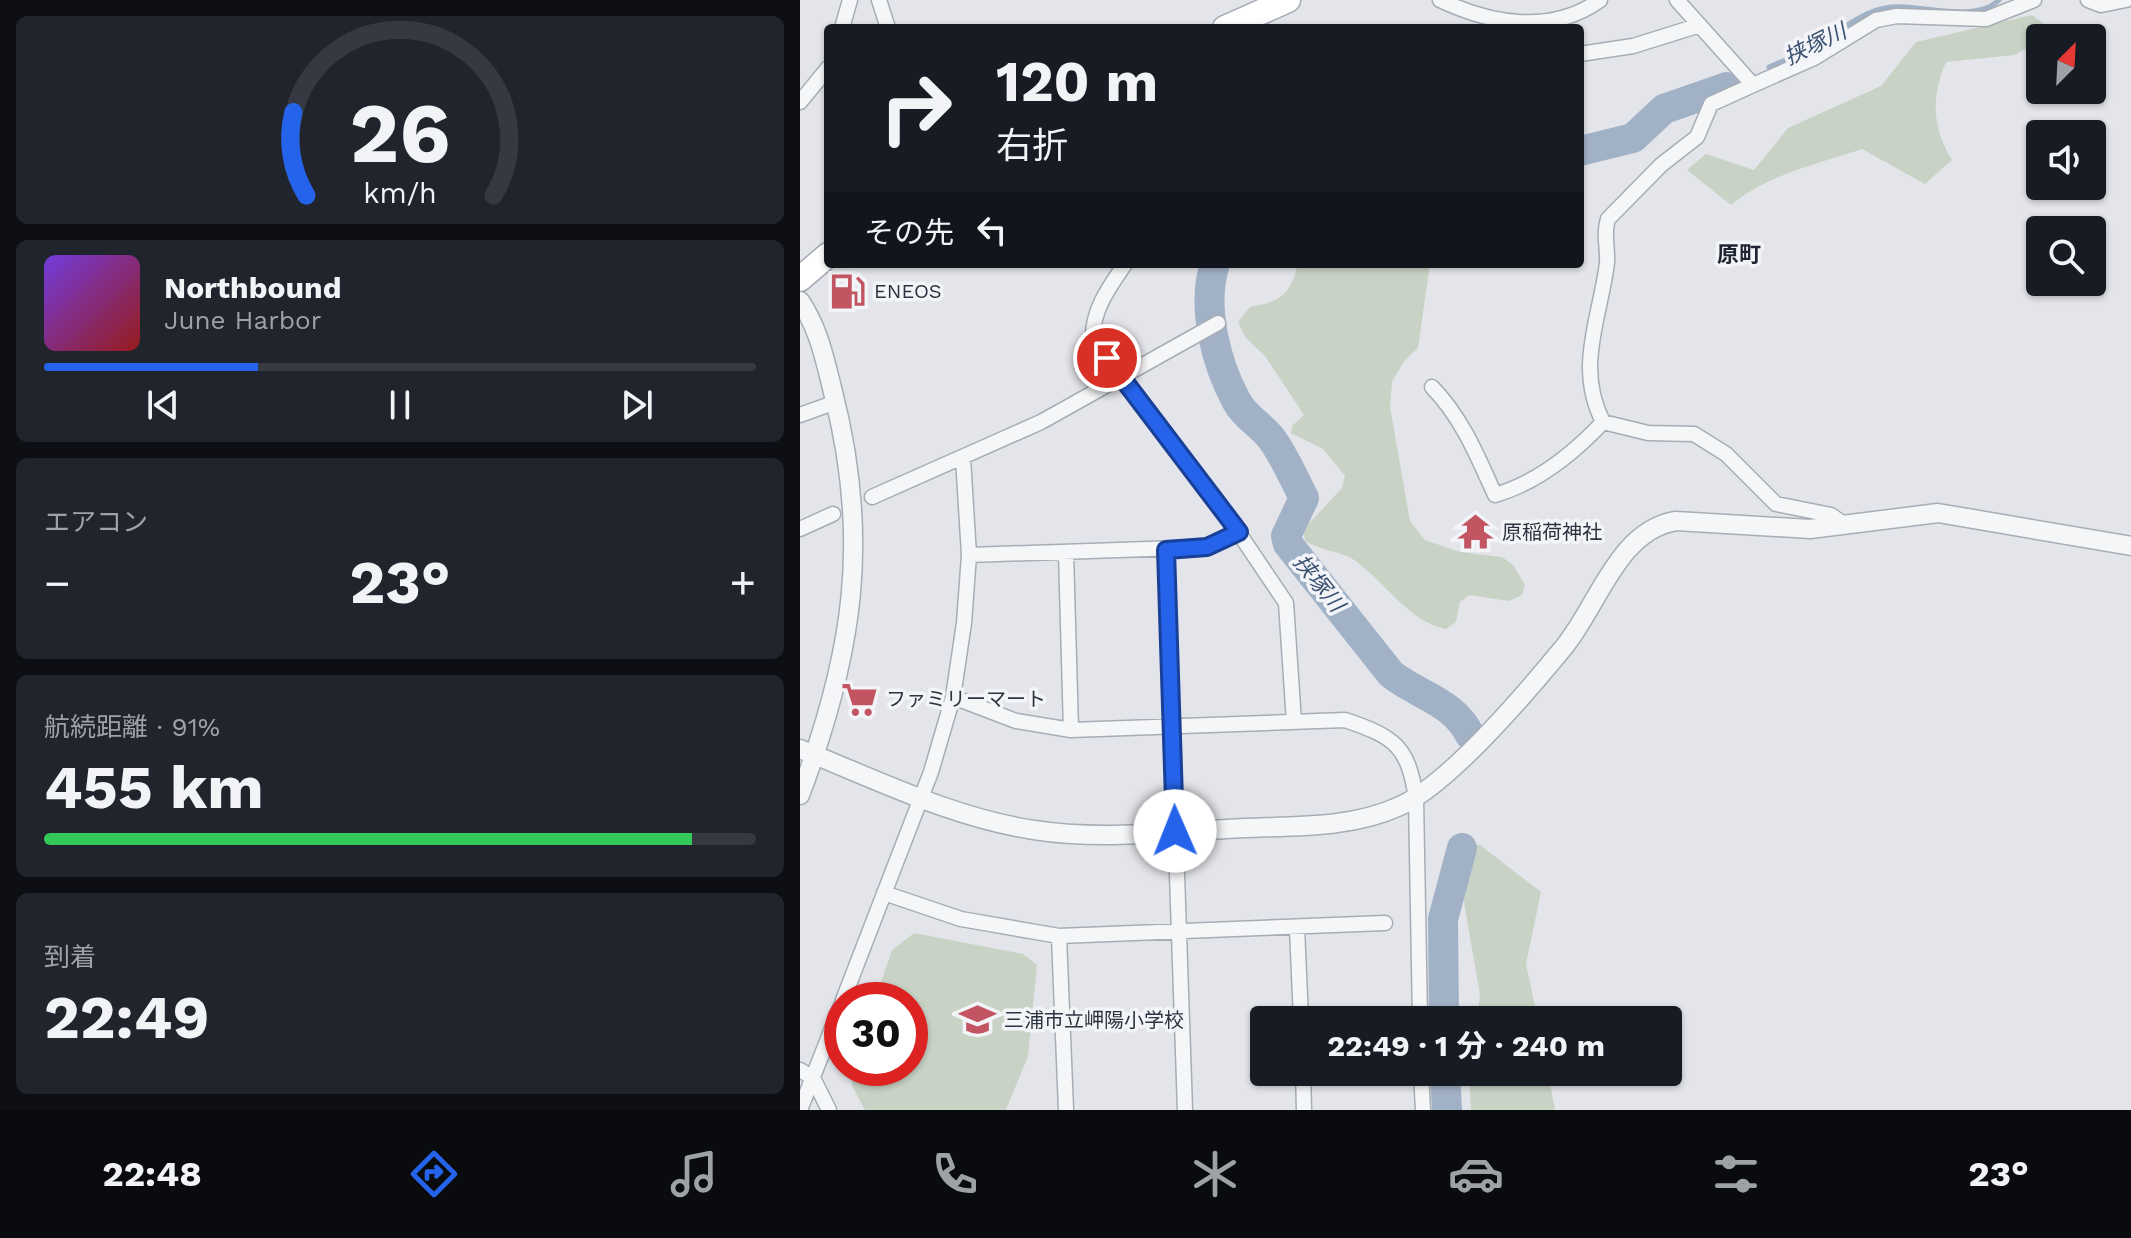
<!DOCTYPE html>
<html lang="ja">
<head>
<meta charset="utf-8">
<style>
	body { margin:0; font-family:"Work Sans","Noto Sans JP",sans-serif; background:#20242c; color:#f1f3f6; height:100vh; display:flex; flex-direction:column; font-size:30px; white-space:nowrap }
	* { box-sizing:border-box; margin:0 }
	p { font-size:26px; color:#9ea1a6 }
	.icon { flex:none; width:44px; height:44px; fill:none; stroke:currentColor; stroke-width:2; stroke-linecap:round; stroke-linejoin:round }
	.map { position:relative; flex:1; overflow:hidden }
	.details { display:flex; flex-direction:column; gap:16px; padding:16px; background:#0d0f14; width:800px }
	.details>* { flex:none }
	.top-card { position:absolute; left:24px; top:24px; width:760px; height:244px; border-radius:8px; box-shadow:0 2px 6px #0004; background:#171b24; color:#f1f3f6; overflow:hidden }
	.needle { width:52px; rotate:24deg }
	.fabs { position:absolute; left:1226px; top:24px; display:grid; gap:16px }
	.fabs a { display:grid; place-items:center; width:80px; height:80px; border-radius:8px; background:#171b24; box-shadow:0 2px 6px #0004; font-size:40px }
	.speed { position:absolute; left:24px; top:982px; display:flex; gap:16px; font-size:40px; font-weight:700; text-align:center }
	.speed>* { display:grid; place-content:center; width:104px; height:104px; border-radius:50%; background:#171b24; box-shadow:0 2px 6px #0004; line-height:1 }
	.speed .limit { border:12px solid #d22; background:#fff; color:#111 }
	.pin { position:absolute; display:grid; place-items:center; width:68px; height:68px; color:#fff; margin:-34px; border:4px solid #fff; border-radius:50%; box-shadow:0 2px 8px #0007 }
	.me { position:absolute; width:88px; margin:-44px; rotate:359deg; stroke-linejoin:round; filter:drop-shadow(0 0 6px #0008) }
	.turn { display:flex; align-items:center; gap:28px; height:168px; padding:0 40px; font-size:36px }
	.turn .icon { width:104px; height:104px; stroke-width:2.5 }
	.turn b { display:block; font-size:56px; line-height:68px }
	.then { display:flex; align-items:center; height:76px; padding:0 40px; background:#0003; gap:16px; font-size:30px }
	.big { font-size:60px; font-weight:700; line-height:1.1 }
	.details .widget { flex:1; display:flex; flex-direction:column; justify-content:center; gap:12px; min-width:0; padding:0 28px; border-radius:12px; background:#20242c }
	.details .dial { align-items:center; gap:0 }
	.dial svg { height:208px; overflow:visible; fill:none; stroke:#363941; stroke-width:7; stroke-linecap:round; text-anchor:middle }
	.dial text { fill:#f1f3f6; stroke:none }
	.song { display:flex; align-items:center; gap:24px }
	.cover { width:96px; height:96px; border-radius:12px; background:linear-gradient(135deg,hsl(260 70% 55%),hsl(0 70% 35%)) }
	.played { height:8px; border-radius:4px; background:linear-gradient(90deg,#2563eb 30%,#363941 30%) }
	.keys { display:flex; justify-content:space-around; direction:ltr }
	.heat { display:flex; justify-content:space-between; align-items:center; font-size:44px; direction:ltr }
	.charge { height:12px; border-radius:6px; background:linear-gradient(90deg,#34c759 91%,#363941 0) }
	.trip { position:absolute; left:450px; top:1006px; width:432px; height:80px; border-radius:8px; background:#171b24; box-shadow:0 2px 6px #0004; font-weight:700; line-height:80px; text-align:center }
	.tabs { display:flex; height:128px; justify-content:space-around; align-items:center; background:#090b0e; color:#9ea1a6 }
	.tabs .icon { width:56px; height:56px }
	.tabs .selected { color:#2563eb }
	.tabs b { font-size:36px; color:#f1f3f6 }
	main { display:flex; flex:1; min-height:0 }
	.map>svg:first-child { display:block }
</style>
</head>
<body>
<main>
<section class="details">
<div class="widget dial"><svg viewBox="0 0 100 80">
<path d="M14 69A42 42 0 1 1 86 69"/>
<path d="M14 69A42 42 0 0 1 9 37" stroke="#2563eb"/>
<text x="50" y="56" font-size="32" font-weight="700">26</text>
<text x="50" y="72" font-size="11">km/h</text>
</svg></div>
<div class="widget">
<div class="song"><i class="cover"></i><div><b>Northbound</b><p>June Harbor</p></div></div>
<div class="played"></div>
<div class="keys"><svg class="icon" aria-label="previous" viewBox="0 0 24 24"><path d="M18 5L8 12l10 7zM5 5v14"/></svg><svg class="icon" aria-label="pause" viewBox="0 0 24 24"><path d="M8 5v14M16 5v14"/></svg><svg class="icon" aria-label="next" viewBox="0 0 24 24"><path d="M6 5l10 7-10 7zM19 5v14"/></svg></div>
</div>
<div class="widget"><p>エアコン</p>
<div class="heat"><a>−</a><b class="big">23°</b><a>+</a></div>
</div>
<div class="widget"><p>航続距離 · 91%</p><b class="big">455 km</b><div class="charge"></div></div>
<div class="widget"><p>到着</p><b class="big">22:49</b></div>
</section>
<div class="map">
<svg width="1331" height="1110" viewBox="0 0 1331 1110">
	<rect width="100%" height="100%" fill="#e3e5ea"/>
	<path fill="#c8d3c5" d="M1232,15L1256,33L1240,38V41L1214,55L1146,62C1131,97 1132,127 1152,160L1125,184L1062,149C1018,164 968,174 931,205L887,170L906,154L954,170L988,128L1081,86L1116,42Z
		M498,264H630L618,348L604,361L592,382L590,407L610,521L625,540L660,552L702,557L713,565L725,585L722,595L709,601L669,595L660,602L656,622L646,629C610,622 586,584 557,562C543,551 521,551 505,541L503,530L542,488L545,476L523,449L491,433L492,426L504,415L465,356L446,338L438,322L450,307C481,302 490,295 498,264Z
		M654,844L680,845L741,892L726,964L738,1020H677L680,995Z
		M114,933L223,954L237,965L228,1056L206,1110H65L52,1086L51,1068H110V1000H75L92,950Z
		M669,1072H748L755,1110H671Z"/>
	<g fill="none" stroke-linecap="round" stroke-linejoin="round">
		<path stroke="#a2b2c6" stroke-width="5" d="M969,67C984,60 1000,55 1014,47C1038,33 1062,10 1091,7C1122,4 1175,24 1199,0"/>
		<path stroke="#a2b2c6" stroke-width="30" d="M780,151L833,138L864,109L927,87
			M415,264C401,306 416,364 437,402C445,417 461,425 471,438C484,455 494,479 504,498L486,536L488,544L591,674C619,696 653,701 670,735
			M644,1020L643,919L662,848
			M645,1072L647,1110"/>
		<defs>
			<path id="minor" d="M79,0L88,28
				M640,0C691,24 751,35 800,0
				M877,0L953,85L1014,58L1076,20L1097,16L1186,19L1234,0
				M1288,0L1301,5L1326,0
				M42,28L50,0
				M780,54L833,46L897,26
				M953,85L911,104L897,137L861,165L808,219C803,234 808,248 807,263C800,319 775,367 803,422L848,433L894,434L926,454L976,504L1031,515L1046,526
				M0,102L28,68
				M325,264C310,286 292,310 293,338L418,502L486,603L494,722
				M632,387C662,418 677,455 695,495C736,483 774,453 803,422
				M0,415L36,402
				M72,497L241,422L418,323
				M0,529L33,514
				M366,550L385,1110
				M266,553L271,730
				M169,555L407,547L439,532
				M153,697L216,721L271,730L545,720C595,737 608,746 616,798L620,1020
				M84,893L161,919L259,936L266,1110
				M497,928L501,1020
				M259,936L585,923
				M43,1000L131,772L153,697L164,623L169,555L163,458
				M0,1070L13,1078L29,1110
				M503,1072L504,1110
				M621,1072L623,1110
				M0,1110L42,1003"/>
			<path id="tertiary" d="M0,301C19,329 25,360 33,392C71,540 53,655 0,795
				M0,749C75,779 153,818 234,830C303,841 376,831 445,828C497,826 552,828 600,806C650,783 727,692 764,647C798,606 818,530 876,521L1010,529L1138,513L1331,546"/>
			<path id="primary" d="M425,28L488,0
				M0,279L28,255"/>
		</defs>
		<use href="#minor" stroke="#a8acb4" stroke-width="17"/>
		<use href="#tertiary" stroke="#a8acb4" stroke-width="21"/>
		<use href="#primary" stroke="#a4a9b4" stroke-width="27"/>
		<use href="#minor" stroke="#f5f6f8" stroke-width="14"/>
		<use href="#tertiary" stroke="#f5f6f8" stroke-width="18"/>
		<use href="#primary" stroke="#fff" stroke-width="24"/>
	</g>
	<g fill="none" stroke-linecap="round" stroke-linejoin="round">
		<defs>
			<path id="route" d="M307,358L439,532L407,547L366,550L375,831"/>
		</defs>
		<use href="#route" stroke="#184099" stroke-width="20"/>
		<use href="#route" stroke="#2563eb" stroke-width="14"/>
	</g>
	<defs>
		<symbol id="fuel-bare" viewBox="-9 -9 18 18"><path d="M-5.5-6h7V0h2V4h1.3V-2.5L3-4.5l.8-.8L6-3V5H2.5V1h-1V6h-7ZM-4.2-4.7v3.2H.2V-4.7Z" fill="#c25561" stroke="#f3f4f7" stroke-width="2.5" paint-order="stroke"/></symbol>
		<symbol id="temple-bare" viewBox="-9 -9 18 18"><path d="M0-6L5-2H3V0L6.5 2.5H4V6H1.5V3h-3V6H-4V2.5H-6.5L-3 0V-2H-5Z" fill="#c25561" stroke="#f3f4f7" stroke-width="2.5" paint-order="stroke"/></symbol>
		<symbol id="supermarket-bare" viewBox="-9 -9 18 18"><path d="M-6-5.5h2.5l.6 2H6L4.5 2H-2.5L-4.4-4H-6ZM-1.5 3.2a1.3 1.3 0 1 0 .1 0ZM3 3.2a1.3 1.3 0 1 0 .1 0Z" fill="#c25561" stroke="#f3f4f7" stroke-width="2.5" paint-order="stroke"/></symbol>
		<symbol id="school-bare" viewBox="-9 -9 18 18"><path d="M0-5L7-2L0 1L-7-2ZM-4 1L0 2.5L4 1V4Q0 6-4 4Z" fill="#c25561" stroke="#f3f4f7" stroke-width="2.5" paint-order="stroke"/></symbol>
	</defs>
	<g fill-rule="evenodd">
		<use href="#fuel-bare" x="22" y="266" width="51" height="51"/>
		<use href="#temple-bare" x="650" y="506" width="51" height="51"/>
		<use href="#supermarket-bare" x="34" y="674" width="51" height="51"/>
		<use href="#school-bare" x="152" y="994" width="51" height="51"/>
	</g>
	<g text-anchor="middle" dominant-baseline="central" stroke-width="7" stroke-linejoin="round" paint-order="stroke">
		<g font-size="20" fill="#2c3340" stroke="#f3f4f7" text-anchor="start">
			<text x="74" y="291">ENEOS</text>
			<text x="702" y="532">原稲荷神社</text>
			<text x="86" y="699">ファミリーマート</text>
			<text x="204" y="1020">三浦市立岬陽小学校</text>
		</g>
		<g font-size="22" font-style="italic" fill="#3a5070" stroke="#f3f4f7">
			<text transform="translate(1015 44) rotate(-26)">挟塚川</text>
			<text transform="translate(519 583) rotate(51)">挟塚川</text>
		</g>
		<g font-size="22" font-weight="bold" fill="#1e2431" stroke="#f3f4f7">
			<text x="939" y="254">原町</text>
		</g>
	</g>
</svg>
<div class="fabs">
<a><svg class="needle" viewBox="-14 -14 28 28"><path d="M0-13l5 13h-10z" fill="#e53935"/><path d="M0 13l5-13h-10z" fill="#9ea1a6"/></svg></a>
<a><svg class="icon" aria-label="sound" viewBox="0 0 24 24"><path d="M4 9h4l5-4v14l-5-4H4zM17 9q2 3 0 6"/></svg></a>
<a><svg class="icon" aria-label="search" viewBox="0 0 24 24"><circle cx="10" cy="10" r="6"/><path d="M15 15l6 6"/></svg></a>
</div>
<div class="speed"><div class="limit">30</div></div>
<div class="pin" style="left:307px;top:358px;background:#d93025"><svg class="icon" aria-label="arrive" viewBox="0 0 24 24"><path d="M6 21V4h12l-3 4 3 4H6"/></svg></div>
<svg class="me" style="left:375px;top:831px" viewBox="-20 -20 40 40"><circle r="19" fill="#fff"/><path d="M0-13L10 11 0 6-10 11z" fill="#2563eb"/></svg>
<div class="trip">22:49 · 1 分 · 240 m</div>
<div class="top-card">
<div class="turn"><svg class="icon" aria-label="right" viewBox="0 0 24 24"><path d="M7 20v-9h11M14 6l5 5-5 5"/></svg><div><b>120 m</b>右折</div></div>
<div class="then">その先<svg class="icon" aria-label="left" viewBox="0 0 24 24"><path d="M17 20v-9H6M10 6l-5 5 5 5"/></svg></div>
</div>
</div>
</main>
<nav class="tabs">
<b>22:48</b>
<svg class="icon selected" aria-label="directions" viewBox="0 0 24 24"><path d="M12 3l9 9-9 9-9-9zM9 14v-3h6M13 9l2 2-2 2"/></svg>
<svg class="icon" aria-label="music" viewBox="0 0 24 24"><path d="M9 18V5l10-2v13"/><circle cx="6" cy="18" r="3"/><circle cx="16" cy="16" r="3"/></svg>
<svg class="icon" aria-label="phone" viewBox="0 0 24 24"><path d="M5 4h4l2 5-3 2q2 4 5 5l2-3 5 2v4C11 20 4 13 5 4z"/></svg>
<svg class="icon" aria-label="climate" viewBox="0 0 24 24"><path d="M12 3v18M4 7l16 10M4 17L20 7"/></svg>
<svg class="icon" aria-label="car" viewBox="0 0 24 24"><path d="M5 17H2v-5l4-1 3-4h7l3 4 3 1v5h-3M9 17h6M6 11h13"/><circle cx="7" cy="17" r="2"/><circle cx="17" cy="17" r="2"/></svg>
<svg class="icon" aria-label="filters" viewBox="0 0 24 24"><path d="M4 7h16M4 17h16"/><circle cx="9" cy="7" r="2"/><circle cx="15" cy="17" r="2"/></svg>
<b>23°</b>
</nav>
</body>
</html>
